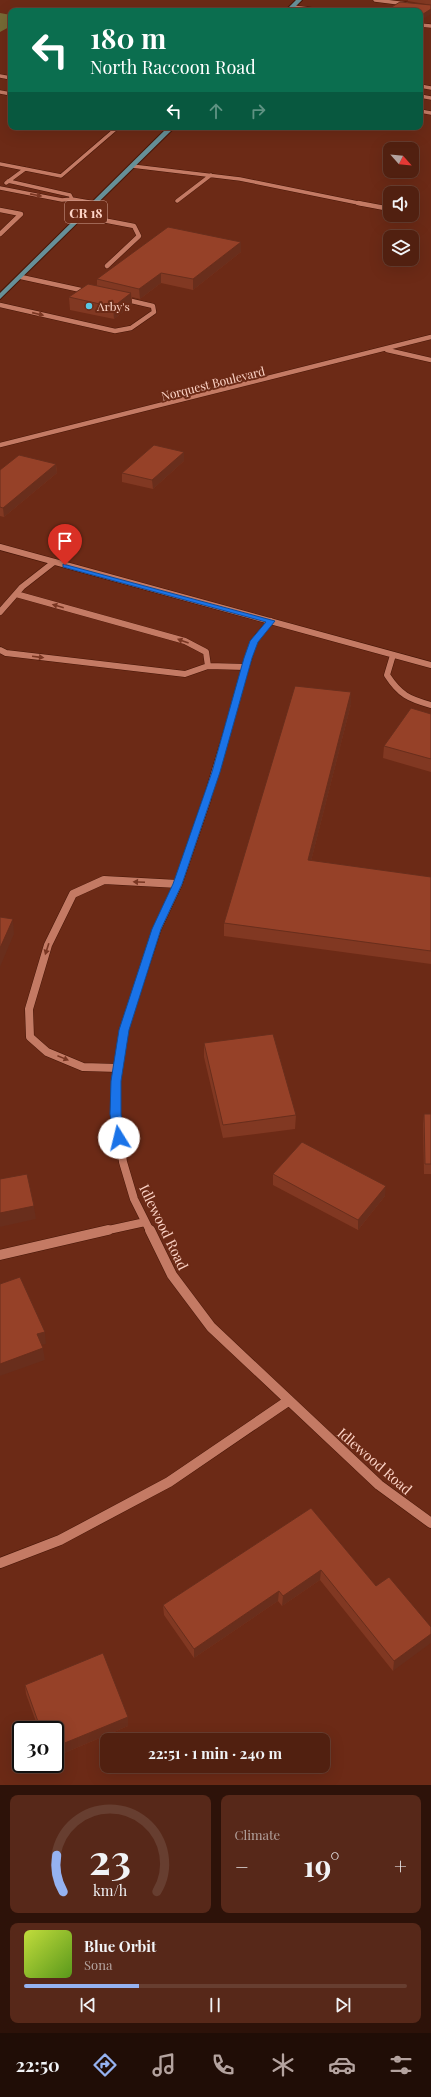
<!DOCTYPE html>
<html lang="en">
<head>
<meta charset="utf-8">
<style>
	body { margin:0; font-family:"Playfair Display",serif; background:#572819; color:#f1f3f6; height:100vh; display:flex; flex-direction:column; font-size:15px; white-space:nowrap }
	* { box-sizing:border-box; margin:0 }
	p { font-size:13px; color:#b4a39f }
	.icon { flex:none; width:22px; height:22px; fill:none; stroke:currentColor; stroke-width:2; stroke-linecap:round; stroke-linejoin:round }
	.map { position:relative; height:1785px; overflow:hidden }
	.panel { display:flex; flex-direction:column; gap:10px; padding:10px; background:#2d1209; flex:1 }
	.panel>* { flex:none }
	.top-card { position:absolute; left:8px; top:8px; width:415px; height:122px; border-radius:8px; box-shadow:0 4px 16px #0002,0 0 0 1px #673e30; background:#0b6e4f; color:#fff; overflow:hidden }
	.needle { width:26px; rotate:117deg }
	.controls { position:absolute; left:383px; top:142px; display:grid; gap:8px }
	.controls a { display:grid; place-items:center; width:36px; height:36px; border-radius:8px; background:#512010; box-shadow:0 4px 16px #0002,0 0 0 1px #673e30; font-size:20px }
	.speed { position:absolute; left:12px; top:1721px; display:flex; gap:8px; font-size:20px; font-weight:700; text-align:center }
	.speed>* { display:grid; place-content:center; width:52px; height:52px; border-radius:50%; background:#512010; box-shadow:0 4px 16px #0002,0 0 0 1px #673e30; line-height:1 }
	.speed .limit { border:2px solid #111; border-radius:6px; background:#fff; color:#111 }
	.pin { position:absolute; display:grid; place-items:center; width:34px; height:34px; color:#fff; margin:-41px -17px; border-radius:50% 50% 50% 0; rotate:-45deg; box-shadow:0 0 4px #0007 }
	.pin .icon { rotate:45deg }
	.me { position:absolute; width:44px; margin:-22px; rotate:351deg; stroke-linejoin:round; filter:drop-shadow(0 0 3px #0008) }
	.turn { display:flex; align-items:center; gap:14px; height:84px; padding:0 16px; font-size:18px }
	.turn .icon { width:52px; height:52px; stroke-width:2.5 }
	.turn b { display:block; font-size:28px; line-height:34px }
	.lanes { display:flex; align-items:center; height:38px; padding:0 16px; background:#0003; justify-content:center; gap:20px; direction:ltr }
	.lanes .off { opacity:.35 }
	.big { font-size:30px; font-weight:700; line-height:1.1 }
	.panel .tile { flex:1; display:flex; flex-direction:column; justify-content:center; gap:6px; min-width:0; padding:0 14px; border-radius:8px; background:#572819 }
	.panel .dial { align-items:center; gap:0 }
	.dial svg { height:104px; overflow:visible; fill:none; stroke:#673e30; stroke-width:7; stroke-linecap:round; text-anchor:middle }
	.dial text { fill:#f1f3f6; stroke:none }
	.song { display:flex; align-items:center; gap:12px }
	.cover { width:48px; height:48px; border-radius:6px; background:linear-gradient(135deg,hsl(70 70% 55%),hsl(90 70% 35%)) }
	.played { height:4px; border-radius:2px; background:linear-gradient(90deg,#95b2f1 30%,#673e30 30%) }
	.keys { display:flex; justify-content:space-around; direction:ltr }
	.heat { display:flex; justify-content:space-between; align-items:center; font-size:22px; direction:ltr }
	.panel .tiles { flex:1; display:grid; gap:10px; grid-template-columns:1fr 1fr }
	.tile:last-child { grid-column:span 2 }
	.trip { position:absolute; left:100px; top:1733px; width:230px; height:40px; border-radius:8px; background:#512010; box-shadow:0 4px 16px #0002,0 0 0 1px #673e30; font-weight:700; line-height:40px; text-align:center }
	.tab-bar { display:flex; height:64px; justify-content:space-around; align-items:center; background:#200d06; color:#b4a39f }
	.tab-bar .icon { width:28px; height:28px }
	.tab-bar .selected { color:#95b2f1 }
	.tab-bar b { font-size:18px; color:#f1f3f6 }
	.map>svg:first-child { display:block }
</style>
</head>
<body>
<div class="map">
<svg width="431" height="1785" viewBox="0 0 431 1785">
	<rect width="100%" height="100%" fill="#6c2a16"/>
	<path fill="#766a35" d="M0,13L11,15V26L0,32Z"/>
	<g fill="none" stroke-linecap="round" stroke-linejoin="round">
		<defs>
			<path id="minor-far4" d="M375,0L407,4
				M292,7L327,11
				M420,25L431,26
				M0,76L11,78
				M420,86L431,88
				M0,92L11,94
				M420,96L431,98
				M420,111L431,113
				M0,164L61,176L118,127
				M132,166L240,179L363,204
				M8,181L70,195L72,199
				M6,183L25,169
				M0,188L62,200L72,199L95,203
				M177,201L211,175"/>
			<path id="minor-far3" d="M93,203H95
				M358,203L390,209
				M0,210L21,214L0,234
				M82,216L134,226L139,236L107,266
				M21,277L90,292
				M0,305L115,331L131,328L154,312L153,306L123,299
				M387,350L431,360
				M0,445L431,337"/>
			<path id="minor-far2" d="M0,547L431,665
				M16,594L185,641L206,652L208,666
				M0,612L22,587L54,562
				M0,650L6,653L185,674L208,666L246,667
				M393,655L387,675C400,695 409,699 431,705
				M206,800L254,641L271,621"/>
			<path id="minor-far1" d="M118,1068L83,1067L47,1052L30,1037L29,1009L48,945L73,894L104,880L178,884
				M104,1231L145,1222
				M150,1231L134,1199L123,1162L116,1114V1081L124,1030L157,929L178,884L207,799"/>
			<path id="minor" d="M150,1230L172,1275L211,1327L379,1485L431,1523
				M0,1255L108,1230
				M0,1563L60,1540L169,1482L288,1401"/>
			<path id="major" d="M296,0H302L291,11H285Z
				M168,127H175L0,299V293Z"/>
		</defs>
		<use href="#minor-far4" stroke="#471607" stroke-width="4.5"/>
		<use href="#minor-far3" stroke="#471607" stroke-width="5.5"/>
		<use href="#minor-far2" stroke="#471607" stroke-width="7"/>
		<use href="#minor-far1" stroke="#471607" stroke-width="9"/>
		<use href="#minor" stroke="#471607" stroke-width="11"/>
		<use href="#major" stroke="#471607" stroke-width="2"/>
		<use href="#minor-far4" stroke="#c47a64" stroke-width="3.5"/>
		<use href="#minor-far3" stroke="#c47a64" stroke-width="4.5"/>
		<use href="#minor-far2" stroke="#c47a64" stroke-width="6"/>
		<use href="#minor-far1" stroke="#c47a64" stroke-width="8"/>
		<use href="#minor" stroke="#c47a64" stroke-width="10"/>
		<use href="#major" fill="#669098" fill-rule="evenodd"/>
	</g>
	<path fill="#813822" d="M408,0H431V5L408,1Z
		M241,242V252L193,290L161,283L140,299L132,297V305L114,319L70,310L69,297L97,286V279Z
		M184,461L153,489L122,482V473Z
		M56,464L57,473L4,517L0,516V470Z
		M351,704L311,861L431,877V964L224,936V923Z
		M431,714V772L383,758L384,746Z
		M204,1043L296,1115L295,1129L223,1138L204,1057Z
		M424,1114H431V1174H424L423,1124Z
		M273,1174L385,1196L358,1230L273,1185Z
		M311,1508L376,1586L431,1627L393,1671L320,1580L282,1606L278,1601L194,1658L164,1615L163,1605Z
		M25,1685L128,1726L55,1757V1730H39L26,1694Z"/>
	<path fill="#692e1c" d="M431,9V14L420,21V16Z
		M241,242V252L193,290V279Z
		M161,273V283L140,299L139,289Z
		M131,293L132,305L114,319L113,307Z
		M184,452V461L153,489L152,480Z
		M56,464L57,473L4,517L3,508Z
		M351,692V704L308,873V860Z
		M13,919L14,934L0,967V948Z
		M386,1186L385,1196L358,1230V1220Z
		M34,1206L36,1219L0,1227V1213Z
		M45,1332L46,1344L38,1346L37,1334Z
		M43,1348L45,1360L0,1376V1364Z
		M321,1570L320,1580L282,1606L283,1596Z
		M279,1591L278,1601L194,1658V1649Z
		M431,1634V1643L393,1671L394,1661Z
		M128,1717V1726L55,1757V1747Z"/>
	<path fill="#964128" stroke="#692e1c" d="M400,2L431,5V9L420,16V11H385Z
		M168,227L241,242L193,279L161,273L139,289L97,279Z
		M88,284L131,293L113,307L69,297Z
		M154,445L184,452L152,480L122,473Z
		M19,455L56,464L3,508L0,507V470Z
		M295,686L351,692L308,860L431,877V951L224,923Z
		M411,708L431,714V759L384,746Z
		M0,917L13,919L0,948Z
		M273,1034L296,1115L223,1125L204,1043Z
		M424,1114H431V1164H425Z
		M302,1142L386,1186L358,1220L273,1174Z
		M27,1174L34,1206L0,1213V1179Z
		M20,1277L45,1332L37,1334L43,1348L0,1364V1284Z
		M311,1508L376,1586L389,1577L431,1627V1634L394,1661L321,1570L283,1596L279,1591L194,1649L163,1605Z
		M103,1653L128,1717L55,1747V1730H41L25,1685Z"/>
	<defs><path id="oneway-solid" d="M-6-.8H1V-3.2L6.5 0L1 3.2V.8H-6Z"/></defs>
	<g fill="#793622">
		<use href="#oneway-solid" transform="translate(36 195) rotate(11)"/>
		<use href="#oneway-solid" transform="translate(38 314) rotate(13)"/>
		<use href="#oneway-solid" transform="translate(58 606) rotate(-164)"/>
		<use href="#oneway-solid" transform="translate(183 641) rotate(-160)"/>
		<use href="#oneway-solid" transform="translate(38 657) rotate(7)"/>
		<use href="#oneway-solid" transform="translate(139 882) rotate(-177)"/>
		<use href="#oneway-solid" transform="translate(47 949) rotate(108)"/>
		<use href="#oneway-solid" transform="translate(63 1058) rotate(22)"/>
	</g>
	<path fill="#1a73e8" stroke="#114b97" d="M63,564L275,621L258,642L252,658L220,772L182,884L161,929L129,1030L121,1081V1114L124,1138L119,1142L114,1138L110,1114L111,1081L119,1030L152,929L173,884L212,772L244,658L250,641L266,622L63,567Z"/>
	<circle fill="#59c8e4" stroke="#6c2a16" stroke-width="1.5" cx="89" cy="306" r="4"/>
	<g text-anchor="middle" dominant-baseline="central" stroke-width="4" stroke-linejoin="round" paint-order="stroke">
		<g font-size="12" fill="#fdd4c7" stroke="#6c2a16" text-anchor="start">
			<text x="97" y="306">Arby's</text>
		</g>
		<g font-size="12" fill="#fdd4c7" stroke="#6c2a16">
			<text transform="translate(213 383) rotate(-14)">Norquest Boulevard</text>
		</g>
		<rect fill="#6c2a16" stroke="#d2a192" stroke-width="1" x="65" y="201" width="42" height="22" rx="3"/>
		<g font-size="13" font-weight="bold" fill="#fdd4c7">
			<text x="86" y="212">CR 18</text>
		</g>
		<g font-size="14" fill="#fdd4c7" stroke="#6c2a16">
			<text transform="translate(164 1227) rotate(64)">Idlewood Road</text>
			<text transform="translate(375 1461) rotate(41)">Idlewood Road</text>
		</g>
	</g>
</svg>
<div class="controls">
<a><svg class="needle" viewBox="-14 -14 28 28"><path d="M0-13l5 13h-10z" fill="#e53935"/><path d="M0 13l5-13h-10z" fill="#b4a39f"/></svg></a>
<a><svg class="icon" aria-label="sound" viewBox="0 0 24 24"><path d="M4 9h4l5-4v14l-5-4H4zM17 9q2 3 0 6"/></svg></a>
<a><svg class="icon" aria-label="layers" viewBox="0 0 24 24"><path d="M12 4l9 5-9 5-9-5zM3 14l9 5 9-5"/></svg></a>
</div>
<div class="speed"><div class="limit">30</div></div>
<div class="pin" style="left:65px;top:565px;background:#d93025"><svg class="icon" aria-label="arrive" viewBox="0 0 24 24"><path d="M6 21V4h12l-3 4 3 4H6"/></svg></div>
<svg class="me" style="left:119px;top:1138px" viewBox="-20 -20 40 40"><circle r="19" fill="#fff"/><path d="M0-13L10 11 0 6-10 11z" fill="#1a73e8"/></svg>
<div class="trip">22:51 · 1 min · 240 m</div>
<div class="top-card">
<div class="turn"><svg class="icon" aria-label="left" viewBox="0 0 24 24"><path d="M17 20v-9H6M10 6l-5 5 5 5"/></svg><div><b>180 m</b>North Raccoon Road</div></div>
<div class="lanes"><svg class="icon" aria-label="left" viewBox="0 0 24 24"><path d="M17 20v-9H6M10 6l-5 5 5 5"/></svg><svg class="icon off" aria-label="ahead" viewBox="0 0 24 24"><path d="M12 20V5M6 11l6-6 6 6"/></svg><svg class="icon off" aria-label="right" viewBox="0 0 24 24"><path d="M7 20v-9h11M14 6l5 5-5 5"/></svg></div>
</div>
</div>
<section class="panel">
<div class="tiles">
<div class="tile dial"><svg viewBox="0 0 100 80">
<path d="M14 69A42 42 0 1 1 86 69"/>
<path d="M14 69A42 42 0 0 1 9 41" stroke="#95b2f1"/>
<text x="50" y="56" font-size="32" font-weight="700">23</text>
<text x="50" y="72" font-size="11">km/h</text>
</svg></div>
<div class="tile"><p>Climate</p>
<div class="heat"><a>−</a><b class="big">19°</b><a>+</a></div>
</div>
<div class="tile">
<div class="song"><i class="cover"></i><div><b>Blue Orbit</b><p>Sona</p></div></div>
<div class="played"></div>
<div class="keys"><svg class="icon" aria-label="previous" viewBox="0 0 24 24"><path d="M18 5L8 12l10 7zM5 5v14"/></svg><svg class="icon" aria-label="pause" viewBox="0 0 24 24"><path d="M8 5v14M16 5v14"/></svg><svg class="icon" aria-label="next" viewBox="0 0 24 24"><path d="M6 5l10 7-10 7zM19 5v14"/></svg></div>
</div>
</div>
</section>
<nav class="tab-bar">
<b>22:50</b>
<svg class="icon selected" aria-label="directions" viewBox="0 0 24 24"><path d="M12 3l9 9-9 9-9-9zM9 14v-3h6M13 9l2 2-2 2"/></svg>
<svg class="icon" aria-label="music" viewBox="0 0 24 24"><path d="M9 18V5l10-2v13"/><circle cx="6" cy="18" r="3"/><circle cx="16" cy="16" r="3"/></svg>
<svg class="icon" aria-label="phone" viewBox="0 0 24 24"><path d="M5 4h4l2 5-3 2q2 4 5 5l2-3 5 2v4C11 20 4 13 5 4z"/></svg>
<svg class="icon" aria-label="climate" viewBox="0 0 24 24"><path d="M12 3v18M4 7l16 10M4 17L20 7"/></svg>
<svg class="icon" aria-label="car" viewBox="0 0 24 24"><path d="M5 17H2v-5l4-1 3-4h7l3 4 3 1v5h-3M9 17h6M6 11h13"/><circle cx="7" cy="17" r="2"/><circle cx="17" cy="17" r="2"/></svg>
<svg class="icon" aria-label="filters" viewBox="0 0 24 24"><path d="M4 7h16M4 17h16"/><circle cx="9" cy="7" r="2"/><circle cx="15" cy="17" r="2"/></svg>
</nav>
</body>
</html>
